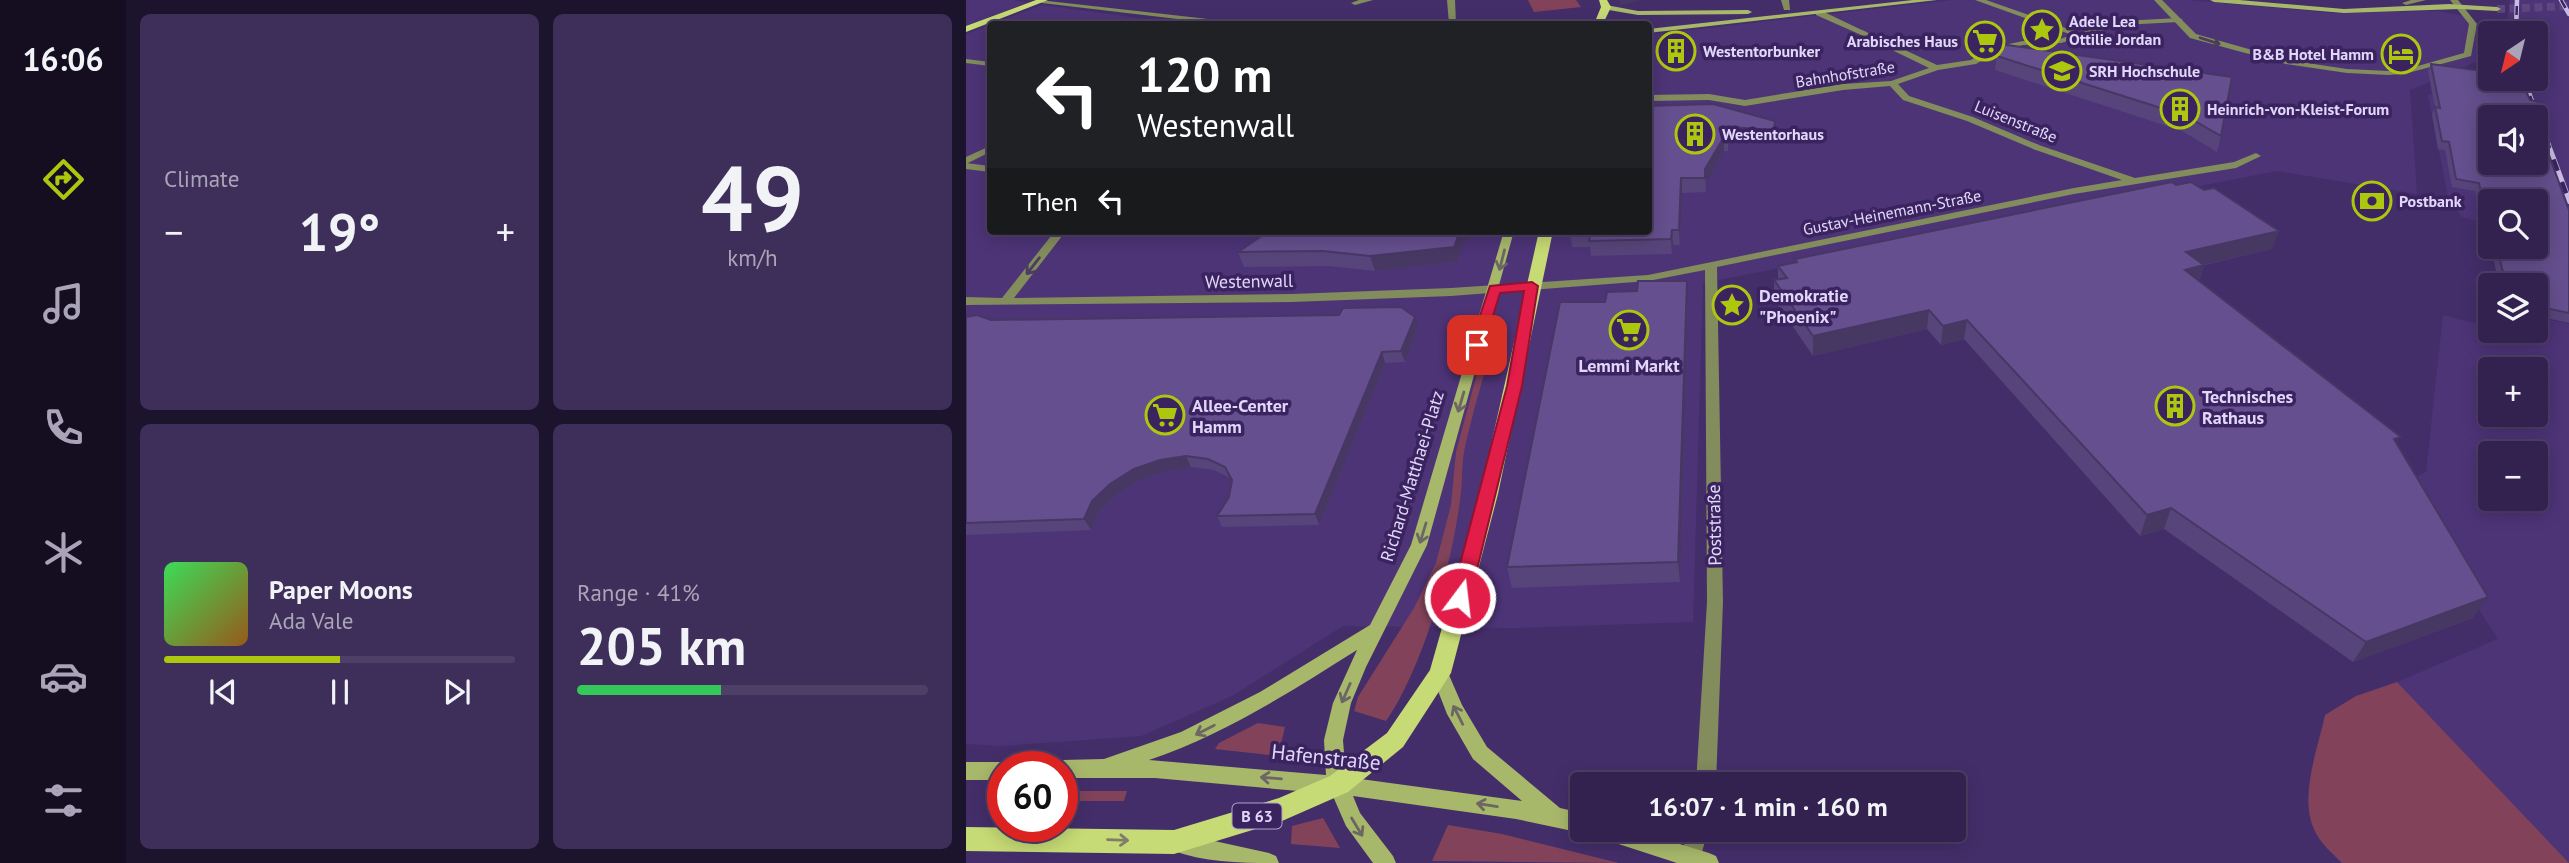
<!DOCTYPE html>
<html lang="en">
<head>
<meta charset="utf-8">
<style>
	body { margin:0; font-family:"PT Sans",sans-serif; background:#3e2f5a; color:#f1f3f6; height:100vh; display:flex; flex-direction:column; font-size:26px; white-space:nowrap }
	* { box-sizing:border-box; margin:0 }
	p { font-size:23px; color:#a9a4b7 }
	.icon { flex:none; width:38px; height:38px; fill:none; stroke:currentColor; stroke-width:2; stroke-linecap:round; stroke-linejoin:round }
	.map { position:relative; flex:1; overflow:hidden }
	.side { display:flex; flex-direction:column; gap:14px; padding:14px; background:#1c132c; width:840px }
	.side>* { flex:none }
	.guide { position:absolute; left:21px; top:21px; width:665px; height:214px; border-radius:7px; box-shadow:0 4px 18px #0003,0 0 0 2px #4e3f67; background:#202124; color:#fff; overflow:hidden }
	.needle { width:46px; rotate:215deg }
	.tools { position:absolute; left:1512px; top:21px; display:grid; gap:14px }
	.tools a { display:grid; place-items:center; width:70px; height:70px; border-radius:7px; background:#332250; box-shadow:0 4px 18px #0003,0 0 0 2px #4e3f67; font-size:35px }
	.speed { position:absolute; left:21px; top:751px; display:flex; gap:14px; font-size:35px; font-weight:700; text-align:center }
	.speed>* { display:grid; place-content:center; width:91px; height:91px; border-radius:50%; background:#332250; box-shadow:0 4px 18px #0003,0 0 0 2px #4e3f67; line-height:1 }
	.speed .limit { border:10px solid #d22; background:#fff; color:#111 }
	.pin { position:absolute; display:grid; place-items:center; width:60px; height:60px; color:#fff; margin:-30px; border-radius:14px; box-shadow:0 4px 10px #0006 }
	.me { position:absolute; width:77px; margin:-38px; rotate:15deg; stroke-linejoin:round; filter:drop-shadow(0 0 5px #0008) }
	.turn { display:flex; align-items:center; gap:24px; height:147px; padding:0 35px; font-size:32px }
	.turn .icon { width:91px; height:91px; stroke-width:2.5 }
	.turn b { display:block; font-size:49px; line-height:60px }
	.then { display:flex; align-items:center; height:66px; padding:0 35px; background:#0003; gap:14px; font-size:26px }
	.big { font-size:52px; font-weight:600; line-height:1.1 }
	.side .widget { flex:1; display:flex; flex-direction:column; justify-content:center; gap:10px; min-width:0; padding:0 24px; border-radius:10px; background:#3e2f5a }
	.side .dial { align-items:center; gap:0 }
	.dial b { font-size:91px; line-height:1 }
	.song { display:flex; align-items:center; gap:21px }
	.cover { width:84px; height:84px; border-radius:10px; background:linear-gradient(135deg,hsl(130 70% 55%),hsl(30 70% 35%)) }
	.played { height:7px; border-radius:4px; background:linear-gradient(90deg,#adc60e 50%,#4e3f67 50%) }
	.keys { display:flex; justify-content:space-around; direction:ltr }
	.heat { display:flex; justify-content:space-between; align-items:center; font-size:38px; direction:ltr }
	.charge { height:10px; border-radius:5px; background:linear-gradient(90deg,#34c759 41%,#4e3f67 0) }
	.side .tiles { flex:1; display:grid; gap:14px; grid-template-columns:repeat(2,1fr) }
	.trip { position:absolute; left:604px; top:772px; width:396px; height:70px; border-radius:7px; background:#332250; box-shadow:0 4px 18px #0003,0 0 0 2px #4e3f67; font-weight:600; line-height:70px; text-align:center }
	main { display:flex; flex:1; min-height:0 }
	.menu { display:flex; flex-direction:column; width:126px; justify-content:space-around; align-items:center; background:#140e20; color:#a9a4b7 }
	.menu .icon { width:49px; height:49px }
	.menu .active { color:#adc60e }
	.menu b { font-size:32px; color:#f1f3f6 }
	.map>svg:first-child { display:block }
</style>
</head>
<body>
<main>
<nav class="menu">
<b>16:06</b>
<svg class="icon active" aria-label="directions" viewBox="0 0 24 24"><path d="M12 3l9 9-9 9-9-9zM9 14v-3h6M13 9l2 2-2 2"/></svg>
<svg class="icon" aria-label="music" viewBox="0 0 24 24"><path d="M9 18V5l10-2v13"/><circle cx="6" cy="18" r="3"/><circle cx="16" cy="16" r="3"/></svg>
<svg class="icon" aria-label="phone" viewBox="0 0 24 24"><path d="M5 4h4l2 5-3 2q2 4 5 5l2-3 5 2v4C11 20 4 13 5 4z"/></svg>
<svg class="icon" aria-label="climate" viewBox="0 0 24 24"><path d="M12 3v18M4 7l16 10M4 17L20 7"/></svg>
<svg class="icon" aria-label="car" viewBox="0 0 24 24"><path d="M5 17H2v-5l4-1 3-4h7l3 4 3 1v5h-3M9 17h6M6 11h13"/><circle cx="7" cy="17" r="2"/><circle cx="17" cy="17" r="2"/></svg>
<svg class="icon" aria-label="filters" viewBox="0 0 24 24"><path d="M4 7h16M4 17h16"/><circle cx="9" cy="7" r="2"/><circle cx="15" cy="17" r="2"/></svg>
</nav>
<section class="side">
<div class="tiles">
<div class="widget"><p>Climate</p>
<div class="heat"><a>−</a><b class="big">19°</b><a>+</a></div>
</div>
<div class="widget dial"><b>49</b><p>km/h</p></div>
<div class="widget">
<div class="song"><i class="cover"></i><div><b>Paper Moons</b><p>Ada Vale</p></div></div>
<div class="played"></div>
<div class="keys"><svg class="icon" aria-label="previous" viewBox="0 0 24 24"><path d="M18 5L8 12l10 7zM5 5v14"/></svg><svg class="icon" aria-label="pause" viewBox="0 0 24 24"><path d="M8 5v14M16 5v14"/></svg><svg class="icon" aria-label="next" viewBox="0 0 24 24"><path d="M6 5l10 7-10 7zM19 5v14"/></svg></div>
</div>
<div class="widget"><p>Range · 41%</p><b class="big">205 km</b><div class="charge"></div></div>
</div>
</section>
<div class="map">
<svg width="1603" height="863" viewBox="0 0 1603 863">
	<rect width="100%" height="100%" fill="#442e6a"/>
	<path fill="#4d3477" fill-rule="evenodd" d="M0,0H48L60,3L0,26Z
		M986,0H1222L1367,13L1472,11L1498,16L1515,27V60L1444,90L1451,194L1311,171L737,283L727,622L549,628L377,626L266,696L175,736L38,746L0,744V34L24,25V231H682L683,35Z
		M1544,0H1603V263L1570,201H1524V225L1496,217L1482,197L1462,95L1466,94L1464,85L1499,76L1524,62V79H1570V33H1540ZM1524,117H1570V163H1524Z
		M76,5L217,24H26Z
		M1477,315L1524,327V331H1570V317L1603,324V863L1431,682L1532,639L1429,480L1442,481L1460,472ZM1524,369H1570V415H1524ZM1524,453H1570V499H1524Z"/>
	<path fill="#82435a" d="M562,0H610L615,7L568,12Z
		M523,329H531C520,368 508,407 499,447C495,465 497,482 494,500C486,564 457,668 420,721L388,711L392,697L448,608L470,563L485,505L490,452Z
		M1431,682L1603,863H1376C1366,853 1353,842 1348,829C1333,796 1352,749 1359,715L1390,696Z
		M292,723L319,727L312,756L249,749L253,743Z
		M96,791H161L158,801H96Z
		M357,818L374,848L325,844L326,826Z
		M482,825L536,834L653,863L466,861Z"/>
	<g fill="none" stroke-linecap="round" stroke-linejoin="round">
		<path stroke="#5c4780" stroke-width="8" stroke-dasharray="8 4.5" stroke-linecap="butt" d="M1531,9L1603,6"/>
		<path fill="#828c5d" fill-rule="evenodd" d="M393,0H407L389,5L385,3Z
			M1009,0H1020L1114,33L1155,21L1213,18L1217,20L1213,22L1156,25L1095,43L1057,45L1030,52L1010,64L972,70L932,84L943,96L1007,117L1073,145V149L1070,150L1001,121L937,100L924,86L877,90L779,106L743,100L682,101V95L743,94L779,100L877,84L925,81L963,68L893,34V30H896L971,65L1005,60L1024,48L1057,41L1094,39L1106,35Z
			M0,59L24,62V66L0,63Z
			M24,146V152L0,164V157Z"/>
		<path fill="#828c5d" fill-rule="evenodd" d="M73,0L269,22L273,24H254L76,3Z
			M481,0H489L490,24H483Z
			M815,0H823L824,10H818Z
			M1188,0H1196L1230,34L1321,60L1381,69L1423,71L1441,69L1498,53L1503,24L1484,0H1492L1511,24L1505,56L1442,73L1423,75L1381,73L1320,64L1224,38Z
			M1460,0L1440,5L1436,3L1445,0Z
			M850,11H856L900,32L893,34L850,15Z
			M1070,144L1169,178L1268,162L1290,153L1295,156L1270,168L1108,194L751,267L757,602L750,784H730L741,602L739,270L682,281L485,296L326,302L0,305V297L36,298L89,231H100L48,298L326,294L485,288L682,275L1108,188L1156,180L1067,149V145Z
			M0,163L24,166V172L0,169Z
			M722,830H742L733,863H717L715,857Z"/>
		<path fill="#a8b86b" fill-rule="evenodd" d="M947,0H971L682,33V29Z
			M1244,0H1273L1378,9L1483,4L1531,7L1535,9L1531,11L1493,9L1378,13L1248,2Z
			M640,5L672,11L782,10L786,12L782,14L672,15L637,9Z
			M538,231H548L461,545L400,667L385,703L377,740L380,777L556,801L507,759L481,714L465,673L468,668L474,666L480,668L496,705L521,747L594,808L616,813V830H623L616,833L550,819L387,796L394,813L427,856L430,863H407L380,826L366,794L189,778H96V766H87L89,763L96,760L138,759L215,732L294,692L404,625L445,545ZM391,650L367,703L358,740L360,775L183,760C259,734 324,692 391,650Z
			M0,762H37L45,766H37V780H0Z
			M628,830H668L743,853L750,856L753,863H711L631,837Z
			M212,833L303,853L310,856L313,863C277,863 240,863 205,850L202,843L205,836Z"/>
		<path fill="#c6da75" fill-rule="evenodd" d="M70,0H82L0,32V26Z
			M633,0H641L645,7L637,24H628L635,7Z
			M573,231H587L532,494L485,673L437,747L382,792L316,821L208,854L0,851V827L208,830L313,798L364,776L421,733L464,670L514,494Z"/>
		<defs>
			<path id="rail-far1" d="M1595,0L1603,14
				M1550,33L1551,0
				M1558,79L1580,139"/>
			<path id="rail" d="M1579,137L1603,201"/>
		</defs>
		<use href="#rail-far1" stroke="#c8bce4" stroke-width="4.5"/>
		<use href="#rail" stroke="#c8bce4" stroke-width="6"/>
		<use href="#rail-far1" stroke="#3a235e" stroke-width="2.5" stroke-dasharray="9" stroke-linecap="butt"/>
		<use href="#rail" stroke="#3a235e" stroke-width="4.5" stroke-dasharray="12" stroke-linecap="butt"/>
	</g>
	<path fill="#57447a" d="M1031,56L1266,77L1255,136L1251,152L1216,131L1029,70Z
		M1465,64L1564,100L1583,126L1579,134L1575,133L1603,210V323L1570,316V285H1533L1525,247H1570L1524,201V245L1516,208H1513L1509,191L1486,187L1479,150L1472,149L1466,114L1469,107L1462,71Z
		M747,104L809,121V135L807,144L764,141L762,151H758L740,184V192L716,193L714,245H707L706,254L625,256L624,247H606L604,231Z
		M303,231H510L498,244L491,262L409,271L362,266L278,267L272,252Z
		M1306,249L1238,265L1233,281L1431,444L1507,618L1387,662L1198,529L1174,536L998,339L975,345L961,329L847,356L808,299V280L812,279V266L829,262V259Z
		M722,300L714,582L546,588L541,567L639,302Z
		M0,317L25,320L452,327L439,362L419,363L353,525L256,527L251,516L263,497L266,481L264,478L248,470L225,467L200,471L174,480L150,495L133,512L125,530L0,535Z"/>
	<path fill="#473763" d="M654,0H677L654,5Z
		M809,121V135L807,144L808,130Z
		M764,127V141L762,151V137Z
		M758,137V151L740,184V192L739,169Z
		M715,178L716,193L714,245L713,230Z
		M706,230L707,245L706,254L705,239Z
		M494,231H510L498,244L491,262L409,271L404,256Z
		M1313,231L1306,249L1215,270L1220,252Z
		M1238,265L1232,284L1219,270Z
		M721,281L722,300L714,582L712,562Z
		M963,310L961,329L847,356V336Z
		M449,317L452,327L439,362L435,351Z
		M1001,320L998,339L975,345L977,326Z
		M416,352L419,363L353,525L349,514Z
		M220,456L225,467L200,471L174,480L150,495L133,512L125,530L118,519L126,501L144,484L168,469L194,460Z
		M1205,508L1198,529L1174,536L1181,515Z
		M1522,597L1507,618L1387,662L1400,642Z"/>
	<path fill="#654f8e" stroke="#473763" stroke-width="2" fill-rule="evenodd" d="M1034,44L1266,77L1255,136L1220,116L1031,56Z
		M1465,64L1524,72V79H1555L1564,100L1573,102L1583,126L1572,125L1603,210V313L1570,306V285H1540L1531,247H1570V201H1524V218L1520,200H1517L1513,183L1490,179L1483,142L1476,141L1469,107L1474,108ZM1524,117H1570V163H1524Z
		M747,104L809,121L808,130L764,127L762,137H758L739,169V178H715L713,230H706L705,239L623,241L625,232H604V231H682V106Z
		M1206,182L1210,185L1225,182L1238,190L1248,188L1313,231L1220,252L1238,265L1219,270L1435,437L1428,439L1522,597L1400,642L1205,508L1181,515L1001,320L977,326L963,310L847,336L808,280L821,278L812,266L831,262L829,259Z
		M303,231H494L488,247L404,256L357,251L272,252Z
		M672,281H721L712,562L541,567L594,302H639L641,292L671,291Z
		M435,307L449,317L435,351L416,352L349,514L251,516L263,497L266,480L259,467L242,459L220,456L194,460L168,469L144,484L126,501L118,519L0,523V317L11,315L25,320L373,315L377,308Z"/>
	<defs><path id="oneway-shaft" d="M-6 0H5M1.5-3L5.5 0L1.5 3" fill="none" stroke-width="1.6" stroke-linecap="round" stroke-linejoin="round" transform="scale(1.75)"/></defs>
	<g stroke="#4c3d5e">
		<use href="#oneway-shaft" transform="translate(1244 41) rotate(18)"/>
		<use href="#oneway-shaft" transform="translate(67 266) rotate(128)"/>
	</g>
	<g stroke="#6c6664">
		<use href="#oneway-shaft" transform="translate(536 260) rotate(104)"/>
		<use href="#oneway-shaft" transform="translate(495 402) rotate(106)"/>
		<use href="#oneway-shaft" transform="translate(457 533) rotate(107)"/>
		<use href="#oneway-shaft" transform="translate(380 693) rotate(114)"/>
		<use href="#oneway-shaft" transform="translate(492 715) rotate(-117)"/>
		<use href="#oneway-shaft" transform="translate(239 730) rotate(153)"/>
		<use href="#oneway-shaft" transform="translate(305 778) rotate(-175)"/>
		<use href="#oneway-shaft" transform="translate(521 805) rotate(-171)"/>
		<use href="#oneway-shaft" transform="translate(391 827) rotate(59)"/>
	</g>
	<use stroke="#807e6a" href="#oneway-shaft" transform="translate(152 840) rotate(2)"/>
	<path fill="#e11d48" stroke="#92132f" stroke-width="2" d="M566,282L572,286L556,386L504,598L494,606L485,598L541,386L558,291L534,293L518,345L511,350L504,345L524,286Z"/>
	<defs>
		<symbol id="sight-ring" viewBox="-11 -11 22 22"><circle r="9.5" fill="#3a235e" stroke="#adc60e" stroke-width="1.5"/><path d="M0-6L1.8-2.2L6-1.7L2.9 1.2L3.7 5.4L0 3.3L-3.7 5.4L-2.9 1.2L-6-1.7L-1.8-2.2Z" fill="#adc60e"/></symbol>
		<symbol id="supermarket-ring" viewBox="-11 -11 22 22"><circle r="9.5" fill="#3a235e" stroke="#adc60e" stroke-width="1.5"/><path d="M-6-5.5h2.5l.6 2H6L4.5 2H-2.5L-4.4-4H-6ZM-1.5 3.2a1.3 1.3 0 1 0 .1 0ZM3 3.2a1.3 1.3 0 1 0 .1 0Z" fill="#adc60e"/></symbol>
		<symbol id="building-ring" viewBox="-11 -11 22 22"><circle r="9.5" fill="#3a235e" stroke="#adc60e" stroke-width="1.5"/><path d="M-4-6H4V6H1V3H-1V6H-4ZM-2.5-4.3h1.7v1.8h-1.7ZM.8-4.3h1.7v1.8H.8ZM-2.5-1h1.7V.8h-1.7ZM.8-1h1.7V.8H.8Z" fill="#adc60e"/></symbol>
		<symbol id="hotel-ring" viewBox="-11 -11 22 22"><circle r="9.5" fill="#3a235e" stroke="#adc60e" stroke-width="1.5"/><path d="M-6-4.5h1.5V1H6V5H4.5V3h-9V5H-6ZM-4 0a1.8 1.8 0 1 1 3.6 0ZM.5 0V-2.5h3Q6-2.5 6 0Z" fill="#adc60e"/></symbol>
		<symbol id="university-ring" viewBox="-11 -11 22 22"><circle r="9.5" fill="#3a235e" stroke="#adc60e" stroke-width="1.5"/><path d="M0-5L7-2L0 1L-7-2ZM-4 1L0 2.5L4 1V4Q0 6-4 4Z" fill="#adc60e"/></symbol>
		<symbol id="bank-ring" viewBox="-11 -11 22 22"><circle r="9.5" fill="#3a235e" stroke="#adc60e" stroke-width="1.5"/><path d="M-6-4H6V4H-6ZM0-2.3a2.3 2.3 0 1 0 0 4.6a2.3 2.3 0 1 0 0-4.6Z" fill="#adc60e"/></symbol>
	</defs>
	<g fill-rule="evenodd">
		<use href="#sight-ring" x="1054" y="8" width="44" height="44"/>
		<use href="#supermarket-ring" x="997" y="19" width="44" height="44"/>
		<use href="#building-ring" x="688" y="29" width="44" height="44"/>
		<use href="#hotel-ring" x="1413" y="32" width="44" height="44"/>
		<use href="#university-ring" x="1074" y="49" width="44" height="44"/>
		<use href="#building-ring" x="1192" y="87" width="44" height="44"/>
		<use href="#building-ring" x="707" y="112" width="44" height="44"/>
		<use href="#bank-ring" x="1384" y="179" width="44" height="44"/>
		<use href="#sight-ring" x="744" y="283" width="44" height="44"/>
		<use href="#supermarket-ring" x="641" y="308" width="44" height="44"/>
		<use href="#building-ring" x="1187" y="384" width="44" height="44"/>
		<use href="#supermarket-ring" x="177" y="393" width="44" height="44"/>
	</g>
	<g text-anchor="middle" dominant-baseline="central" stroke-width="7" stroke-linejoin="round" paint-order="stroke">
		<g font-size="16" font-weight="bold" fill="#e1d7fb" stroke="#3a235e" text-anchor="start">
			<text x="1103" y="21">Adele Lea<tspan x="1103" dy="18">Ottilie Jordan</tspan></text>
			<text x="992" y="41" text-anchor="end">Arabisches Haus</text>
			<text x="737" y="51">Westentorbunker</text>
			<text x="1408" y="54" text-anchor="end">B&amp;B Hotel Hamm</text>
			<text x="1123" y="71">SRH Hochschule</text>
			<text x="1241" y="109">Heinrich-von-Kleist-Forum</text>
			<text x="756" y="134">Westentorhaus</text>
			<text x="1433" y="201">Postbank</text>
		</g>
		<g font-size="16" fill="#e1d7fb" stroke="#3a235e">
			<text transform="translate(879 74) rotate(-9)">Bahnhofstraße</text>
			<text transform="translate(1050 121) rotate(22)">Luisenstraße</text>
			<text transform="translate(926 212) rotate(-11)">Gustav-Heinemann-Straße</text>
		</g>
		<rect fill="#3a235e" stroke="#afa1cc" stroke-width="2" x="266.5" y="803.5" width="49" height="25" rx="5"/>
		<g font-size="16" font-weight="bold" fill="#e1d7fb">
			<text x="291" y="816">B 63</text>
		</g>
		<g font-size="18" fill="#e1d7fb" stroke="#3a235e">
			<text transform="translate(283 281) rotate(-1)">Westenwall</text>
			<text transform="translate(446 476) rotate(-73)">Richard-Matthaei-Platz</text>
			<text transform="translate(748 525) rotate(-91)">Poststraße</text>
		</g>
		<g font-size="18" font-weight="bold" fill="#e1d7fb" stroke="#3a235e" text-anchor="start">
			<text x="793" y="295">Demokratie<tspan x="793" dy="21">"Phoenix"</tspan></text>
			<text x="663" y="365" text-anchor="middle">Lemmi Markt</text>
			<text x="1236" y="396">Technisches<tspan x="1236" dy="21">Rathaus</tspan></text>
			<text x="226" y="405">Allee-Center<tspan x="226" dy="21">Hamm</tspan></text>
		</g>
		<g font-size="21" fill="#e1d7fb" stroke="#3a235e">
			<text transform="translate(360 757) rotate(6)">Hafenstraße</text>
		</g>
	</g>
</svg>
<div class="tools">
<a><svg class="needle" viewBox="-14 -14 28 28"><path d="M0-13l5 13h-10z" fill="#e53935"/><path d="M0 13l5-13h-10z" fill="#a9a4b7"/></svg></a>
<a><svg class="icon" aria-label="sound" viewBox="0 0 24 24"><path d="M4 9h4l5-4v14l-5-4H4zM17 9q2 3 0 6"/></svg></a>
<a><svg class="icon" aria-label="search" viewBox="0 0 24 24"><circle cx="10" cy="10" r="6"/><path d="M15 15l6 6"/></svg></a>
<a><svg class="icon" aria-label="layers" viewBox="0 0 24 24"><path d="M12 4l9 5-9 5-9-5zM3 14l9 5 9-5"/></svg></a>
<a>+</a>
<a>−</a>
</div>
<div class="speed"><div class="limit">60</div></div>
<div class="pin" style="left:511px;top:345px;background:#d93025"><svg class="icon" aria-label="arrive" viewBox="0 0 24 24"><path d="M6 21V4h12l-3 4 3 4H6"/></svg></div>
<svg class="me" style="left:494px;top:598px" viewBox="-20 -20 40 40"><circle r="17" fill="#e11d48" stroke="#fff" stroke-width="3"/><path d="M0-11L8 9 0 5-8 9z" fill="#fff"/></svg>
<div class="trip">16:07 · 1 min · 160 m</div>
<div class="guide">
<div class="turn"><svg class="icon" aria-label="left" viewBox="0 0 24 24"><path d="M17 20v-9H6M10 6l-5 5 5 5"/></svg><div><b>120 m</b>Westenwall</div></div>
<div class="then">Then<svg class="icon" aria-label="left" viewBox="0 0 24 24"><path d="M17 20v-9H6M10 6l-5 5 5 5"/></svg></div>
</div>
</div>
</main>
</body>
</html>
